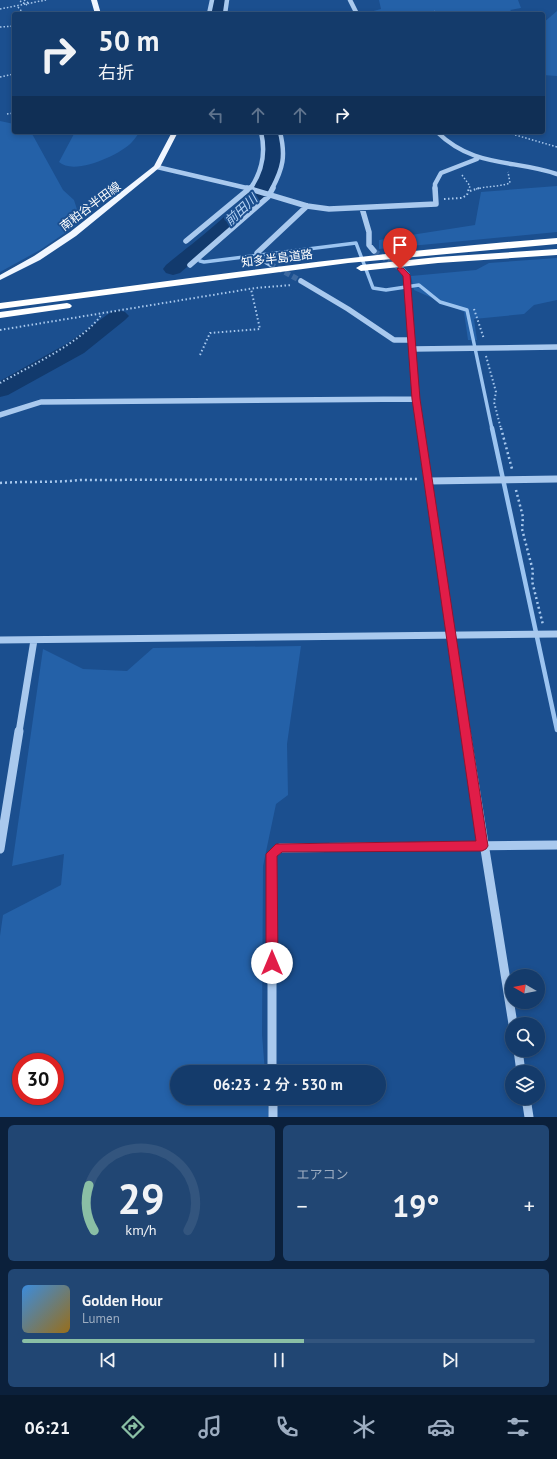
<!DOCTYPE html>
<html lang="ja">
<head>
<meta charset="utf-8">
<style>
	body { margin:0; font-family:"PT Sans","Noto Sans JP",sans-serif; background:#214673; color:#f1f3f6; height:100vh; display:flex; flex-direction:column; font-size:15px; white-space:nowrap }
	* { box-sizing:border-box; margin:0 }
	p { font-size:13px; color:#9dadc1 }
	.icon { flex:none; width:22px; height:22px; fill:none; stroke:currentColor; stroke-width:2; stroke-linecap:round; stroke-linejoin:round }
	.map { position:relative; height:1117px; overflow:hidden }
	.side { display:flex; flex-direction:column; gap:8px; padding:8px; background:#0b203b; flex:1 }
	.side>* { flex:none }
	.top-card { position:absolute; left:12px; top:12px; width:533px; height:122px; border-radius:4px; box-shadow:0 2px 6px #0003,0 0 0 1px #33557e; background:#143b6b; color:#f1f3f6; overflow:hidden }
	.needle { width:26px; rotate:279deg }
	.tools { position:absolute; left:505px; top:969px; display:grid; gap:8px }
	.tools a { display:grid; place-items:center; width:40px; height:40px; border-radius:50%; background:#143b6b; box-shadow:0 2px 6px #0003,0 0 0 1px #33557e; font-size:20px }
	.speed { position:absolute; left:12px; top:1053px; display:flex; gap:8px; font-size:20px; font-weight:700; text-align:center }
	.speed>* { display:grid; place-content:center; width:52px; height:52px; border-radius:50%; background:#143b6b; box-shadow:0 2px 6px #0003,0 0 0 1px #33557e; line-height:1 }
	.speed .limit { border:6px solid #d22; background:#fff; color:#111 }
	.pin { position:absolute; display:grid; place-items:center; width:34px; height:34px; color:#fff; margin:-41px -17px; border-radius:50% 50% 50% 0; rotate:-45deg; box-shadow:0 0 4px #0007 }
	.pin .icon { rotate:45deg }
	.me { position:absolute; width:44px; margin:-22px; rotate:0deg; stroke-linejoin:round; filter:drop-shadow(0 0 3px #0008) }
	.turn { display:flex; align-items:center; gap:14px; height:84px; padding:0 20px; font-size:18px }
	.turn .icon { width:52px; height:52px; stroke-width:2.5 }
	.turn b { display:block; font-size:28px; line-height:34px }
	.lanes { display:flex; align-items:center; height:38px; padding:0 20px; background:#0003; justify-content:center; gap:20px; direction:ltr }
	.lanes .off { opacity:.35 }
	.big { font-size:30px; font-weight:600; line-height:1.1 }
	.side .card { flex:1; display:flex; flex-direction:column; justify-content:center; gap:6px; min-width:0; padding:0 14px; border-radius:6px; background:#214673 }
	.side .dial { align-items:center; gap:0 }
	.dial svg { height:104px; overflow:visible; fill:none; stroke:#33557e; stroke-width:7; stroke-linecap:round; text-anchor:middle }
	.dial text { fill:#f1f3f6; stroke:none }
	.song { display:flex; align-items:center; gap:12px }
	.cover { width:48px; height:48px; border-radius:6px; background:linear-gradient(135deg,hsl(210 70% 55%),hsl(40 70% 35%)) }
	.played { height:4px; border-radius:2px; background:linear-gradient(90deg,#8abfa5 55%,#33557e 55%) }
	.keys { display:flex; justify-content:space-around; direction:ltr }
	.heat { display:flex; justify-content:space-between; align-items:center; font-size:22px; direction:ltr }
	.side .tiles { flex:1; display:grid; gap:8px; grid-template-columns:1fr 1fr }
	.card:last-child { grid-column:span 2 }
	.trip { position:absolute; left:170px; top:1065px; width:216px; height:40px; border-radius:20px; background:#143b6b; box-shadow:0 2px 6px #0003,0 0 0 1px #33557e; font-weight:600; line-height:40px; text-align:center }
	.tabs { display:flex; height:64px; justify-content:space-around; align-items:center; background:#08182b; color:#9dadc1 }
	.tabs .icon { width:28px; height:28px }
	.tabs .active { color:#8abfa5 }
	.tabs b { font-size:18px; color:#f1f3f6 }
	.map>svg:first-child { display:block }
</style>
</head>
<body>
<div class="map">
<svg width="557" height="1117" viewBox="0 0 557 1117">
	<rect width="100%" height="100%" fill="#1b4f8f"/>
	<path fill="#2461a8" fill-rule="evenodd" d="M379,0H518L521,8L510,10L515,14H362L381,9Z
		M557,11V76L543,75V23Z
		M0,121L14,124V132H31L63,190L74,200L81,222L40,250L0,272Z
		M75,132H140C137,135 135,139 132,142C120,155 74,176 59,162Z
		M557,186V232L379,249V240L475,225L481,192Z
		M557,258V300L534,305L524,314L474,319L477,340H468L464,312L414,290L411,276L476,270L489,263Z
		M301,646L287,744L288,795L276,804L263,866L262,1035L265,1072H177V1098H267L269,1117H0V936L3,915L61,885L64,854L12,866L43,649L83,669L127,671L153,648ZM21,1062H55V1096H21Z"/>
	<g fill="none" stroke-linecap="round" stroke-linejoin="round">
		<path stroke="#9cc4f0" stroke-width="3.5" d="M200,261L204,262L356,243L373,288L386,290L419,285L440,302L467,310L492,429"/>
		<path stroke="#9cc4f0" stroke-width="4.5" d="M492,428L557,730"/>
		<path fill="#123a6d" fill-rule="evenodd" d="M212,0H226L224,14H210Z
			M261,132H279C281,142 283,152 281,162C274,205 211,246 180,273L173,275L166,273L163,269L166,265C194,241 256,199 263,162C265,152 263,142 261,132Z
			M118,310L125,312L129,316L125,320L84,353L8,395L0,397V381L68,343L111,312Z"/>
		<path stroke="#3d69a0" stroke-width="5.5" stroke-dasharray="5.5 3" stroke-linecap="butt" d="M374,251L401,269
			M270,264L301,281"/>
		<path stroke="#a9c9ee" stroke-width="1.5" stroke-dasharray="1.5 2" stroke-linecap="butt" d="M24,0L30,4
			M20,1L27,5
			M18,7L24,14
			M0,9L46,0
			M433,14L435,11
			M0,27L14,26
			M0,77L14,74
			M7,114L14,113
			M505,132L557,147
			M462,175L470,186L469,189
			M476,189C487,186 498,187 510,183L508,172"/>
		<path stroke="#a9c9ee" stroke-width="2" stroke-dasharray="1.5 2.5" stroke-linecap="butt" d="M470,191L479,188
			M444,199L462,198L467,195L469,188
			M474,309L484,339
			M0,330L255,288L292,285
			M200,355L210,333L260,329L251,289
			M486,356L496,392L494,402L501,429
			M0,383C30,366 83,342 102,314"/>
		<path stroke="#a9c9ee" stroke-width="2.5" stroke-dasharray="2 3" stroke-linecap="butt" d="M501,428L512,469
			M0,483C27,481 53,483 80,480L418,479
			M516,490L523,517L522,529L533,571L532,581L543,625"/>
		<path stroke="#a9c9ee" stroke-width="4.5" d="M350,0L357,14
			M209,14L212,0
			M225,14L227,0
			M437,132C474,168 512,159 557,174
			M157,167L251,189
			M250,189C262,172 266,153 261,132
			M272,189C283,168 286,156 280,132
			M435,189V184L441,173L477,159"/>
		<path stroke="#a9c9ee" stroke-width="5.5" d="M247,188L307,206L329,209L436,204L435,188
			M362,208L369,232V245L374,251
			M186,241L250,188
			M270,264L260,258L257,253L307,206
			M190,265L268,197L273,188
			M401,269L407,275L416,399L420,429
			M301,281L348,309L394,340H411
			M413,349L557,347
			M0,415L41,402L416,399"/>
		<path stroke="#a9c9ee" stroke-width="7" d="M420,428L466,732
			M429,481L557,479
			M0,640L557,634
			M19,732L34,640"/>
		<path stroke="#a9c9ee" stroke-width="9" d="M466,731L513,1024
			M0,849L19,731
			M518,1050L521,1072
			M272,1072V854L280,848L557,845
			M273,1098V1117
			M526,1098L529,1117"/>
		<path fill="#f0f6ff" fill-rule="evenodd" d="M91,0H97L101,14H95Z
			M172,132H178L160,167L153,173L76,236L40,260L0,280V275L34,256L70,232L154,166Z"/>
		<path fill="#fff" fill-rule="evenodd" d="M557,238V244L348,263L0,309V303C185,279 370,252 557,238Z
			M557,249V255L438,263L361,271L356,268L361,265L438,257Z
			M67,303L70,304L72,306L70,308L0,318V312Z"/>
	</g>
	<path fill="#e11d48" stroke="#92132f" d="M398,268H403L410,275L420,399L488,846L486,849L482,851L282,852L277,856L278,963L276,967L272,968L268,967L266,963V854L276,844L476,841L412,399L403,276L397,269Z"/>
	<g text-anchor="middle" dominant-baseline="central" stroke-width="4" stroke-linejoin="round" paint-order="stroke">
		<g font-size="12" fill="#fff" stroke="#1b4f8f">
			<text transform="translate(90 206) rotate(-37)">南粕谷半田線</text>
			<text transform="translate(277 258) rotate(-7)">知多半島道路</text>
		</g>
		<g font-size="13" font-style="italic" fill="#b5d3f5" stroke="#1b4f8f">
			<text transform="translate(241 210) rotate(-43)">前田川</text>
		</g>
	</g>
</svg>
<div class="tools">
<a><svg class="needle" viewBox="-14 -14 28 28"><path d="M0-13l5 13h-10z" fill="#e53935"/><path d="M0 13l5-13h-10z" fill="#9dadc1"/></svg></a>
<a><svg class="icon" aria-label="search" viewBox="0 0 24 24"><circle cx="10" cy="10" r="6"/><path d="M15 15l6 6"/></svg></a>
<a><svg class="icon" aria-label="layers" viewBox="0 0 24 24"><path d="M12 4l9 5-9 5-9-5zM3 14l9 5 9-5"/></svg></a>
</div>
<div class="speed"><div class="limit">30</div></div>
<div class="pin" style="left:400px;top:269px;background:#d93025"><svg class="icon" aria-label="arrive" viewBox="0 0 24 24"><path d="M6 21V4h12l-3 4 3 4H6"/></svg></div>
<svg class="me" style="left:272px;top:963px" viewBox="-20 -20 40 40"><circle r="19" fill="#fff"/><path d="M0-13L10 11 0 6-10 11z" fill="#e11d48"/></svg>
<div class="trip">06:23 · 2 分 · 530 m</div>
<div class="top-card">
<div class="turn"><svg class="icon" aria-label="right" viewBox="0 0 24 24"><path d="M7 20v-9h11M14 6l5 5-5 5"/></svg><div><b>50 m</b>右折</div></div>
<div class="lanes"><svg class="icon off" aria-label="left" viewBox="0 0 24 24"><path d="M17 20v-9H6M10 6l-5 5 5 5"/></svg><svg class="icon off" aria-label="ahead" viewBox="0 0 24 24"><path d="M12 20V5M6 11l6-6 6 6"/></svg><svg class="icon off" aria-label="ahead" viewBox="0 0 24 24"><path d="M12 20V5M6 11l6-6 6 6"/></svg><svg class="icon" aria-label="right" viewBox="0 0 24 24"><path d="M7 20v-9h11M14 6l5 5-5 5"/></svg></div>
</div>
</div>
<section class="side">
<div class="tiles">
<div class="card dial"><svg viewBox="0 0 100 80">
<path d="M14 69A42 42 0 1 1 86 69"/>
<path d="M14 69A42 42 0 0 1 10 34" stroke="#8abfa5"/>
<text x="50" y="56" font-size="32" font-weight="700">29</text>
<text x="50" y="72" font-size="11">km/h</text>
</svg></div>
<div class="card"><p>エアコン</p>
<div class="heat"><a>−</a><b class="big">19°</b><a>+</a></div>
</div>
<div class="card">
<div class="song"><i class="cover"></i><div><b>Golden Hour</b><p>Lumen</p></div></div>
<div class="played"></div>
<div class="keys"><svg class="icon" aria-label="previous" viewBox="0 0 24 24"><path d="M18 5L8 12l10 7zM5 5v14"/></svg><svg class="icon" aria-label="pause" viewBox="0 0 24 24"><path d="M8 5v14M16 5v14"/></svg><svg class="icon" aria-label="next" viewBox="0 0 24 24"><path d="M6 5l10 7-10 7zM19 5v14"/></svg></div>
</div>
</div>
</section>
<nav class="tabs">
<b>06:21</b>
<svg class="icon active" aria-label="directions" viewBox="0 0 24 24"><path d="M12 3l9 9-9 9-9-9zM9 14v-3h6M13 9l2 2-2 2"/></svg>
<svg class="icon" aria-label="music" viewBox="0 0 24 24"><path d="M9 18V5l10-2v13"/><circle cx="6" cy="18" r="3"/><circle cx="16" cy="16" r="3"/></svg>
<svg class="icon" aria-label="phone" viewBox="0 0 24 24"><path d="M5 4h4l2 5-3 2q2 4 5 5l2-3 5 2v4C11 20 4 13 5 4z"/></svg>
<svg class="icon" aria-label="climate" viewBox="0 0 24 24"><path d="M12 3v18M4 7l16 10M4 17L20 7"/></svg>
<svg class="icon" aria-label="car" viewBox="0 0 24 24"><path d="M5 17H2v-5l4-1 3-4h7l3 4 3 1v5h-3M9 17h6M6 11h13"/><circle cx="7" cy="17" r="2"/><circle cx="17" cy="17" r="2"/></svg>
<svg class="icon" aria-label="filters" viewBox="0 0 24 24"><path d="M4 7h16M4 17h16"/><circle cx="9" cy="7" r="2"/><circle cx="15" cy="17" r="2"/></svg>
</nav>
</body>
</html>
